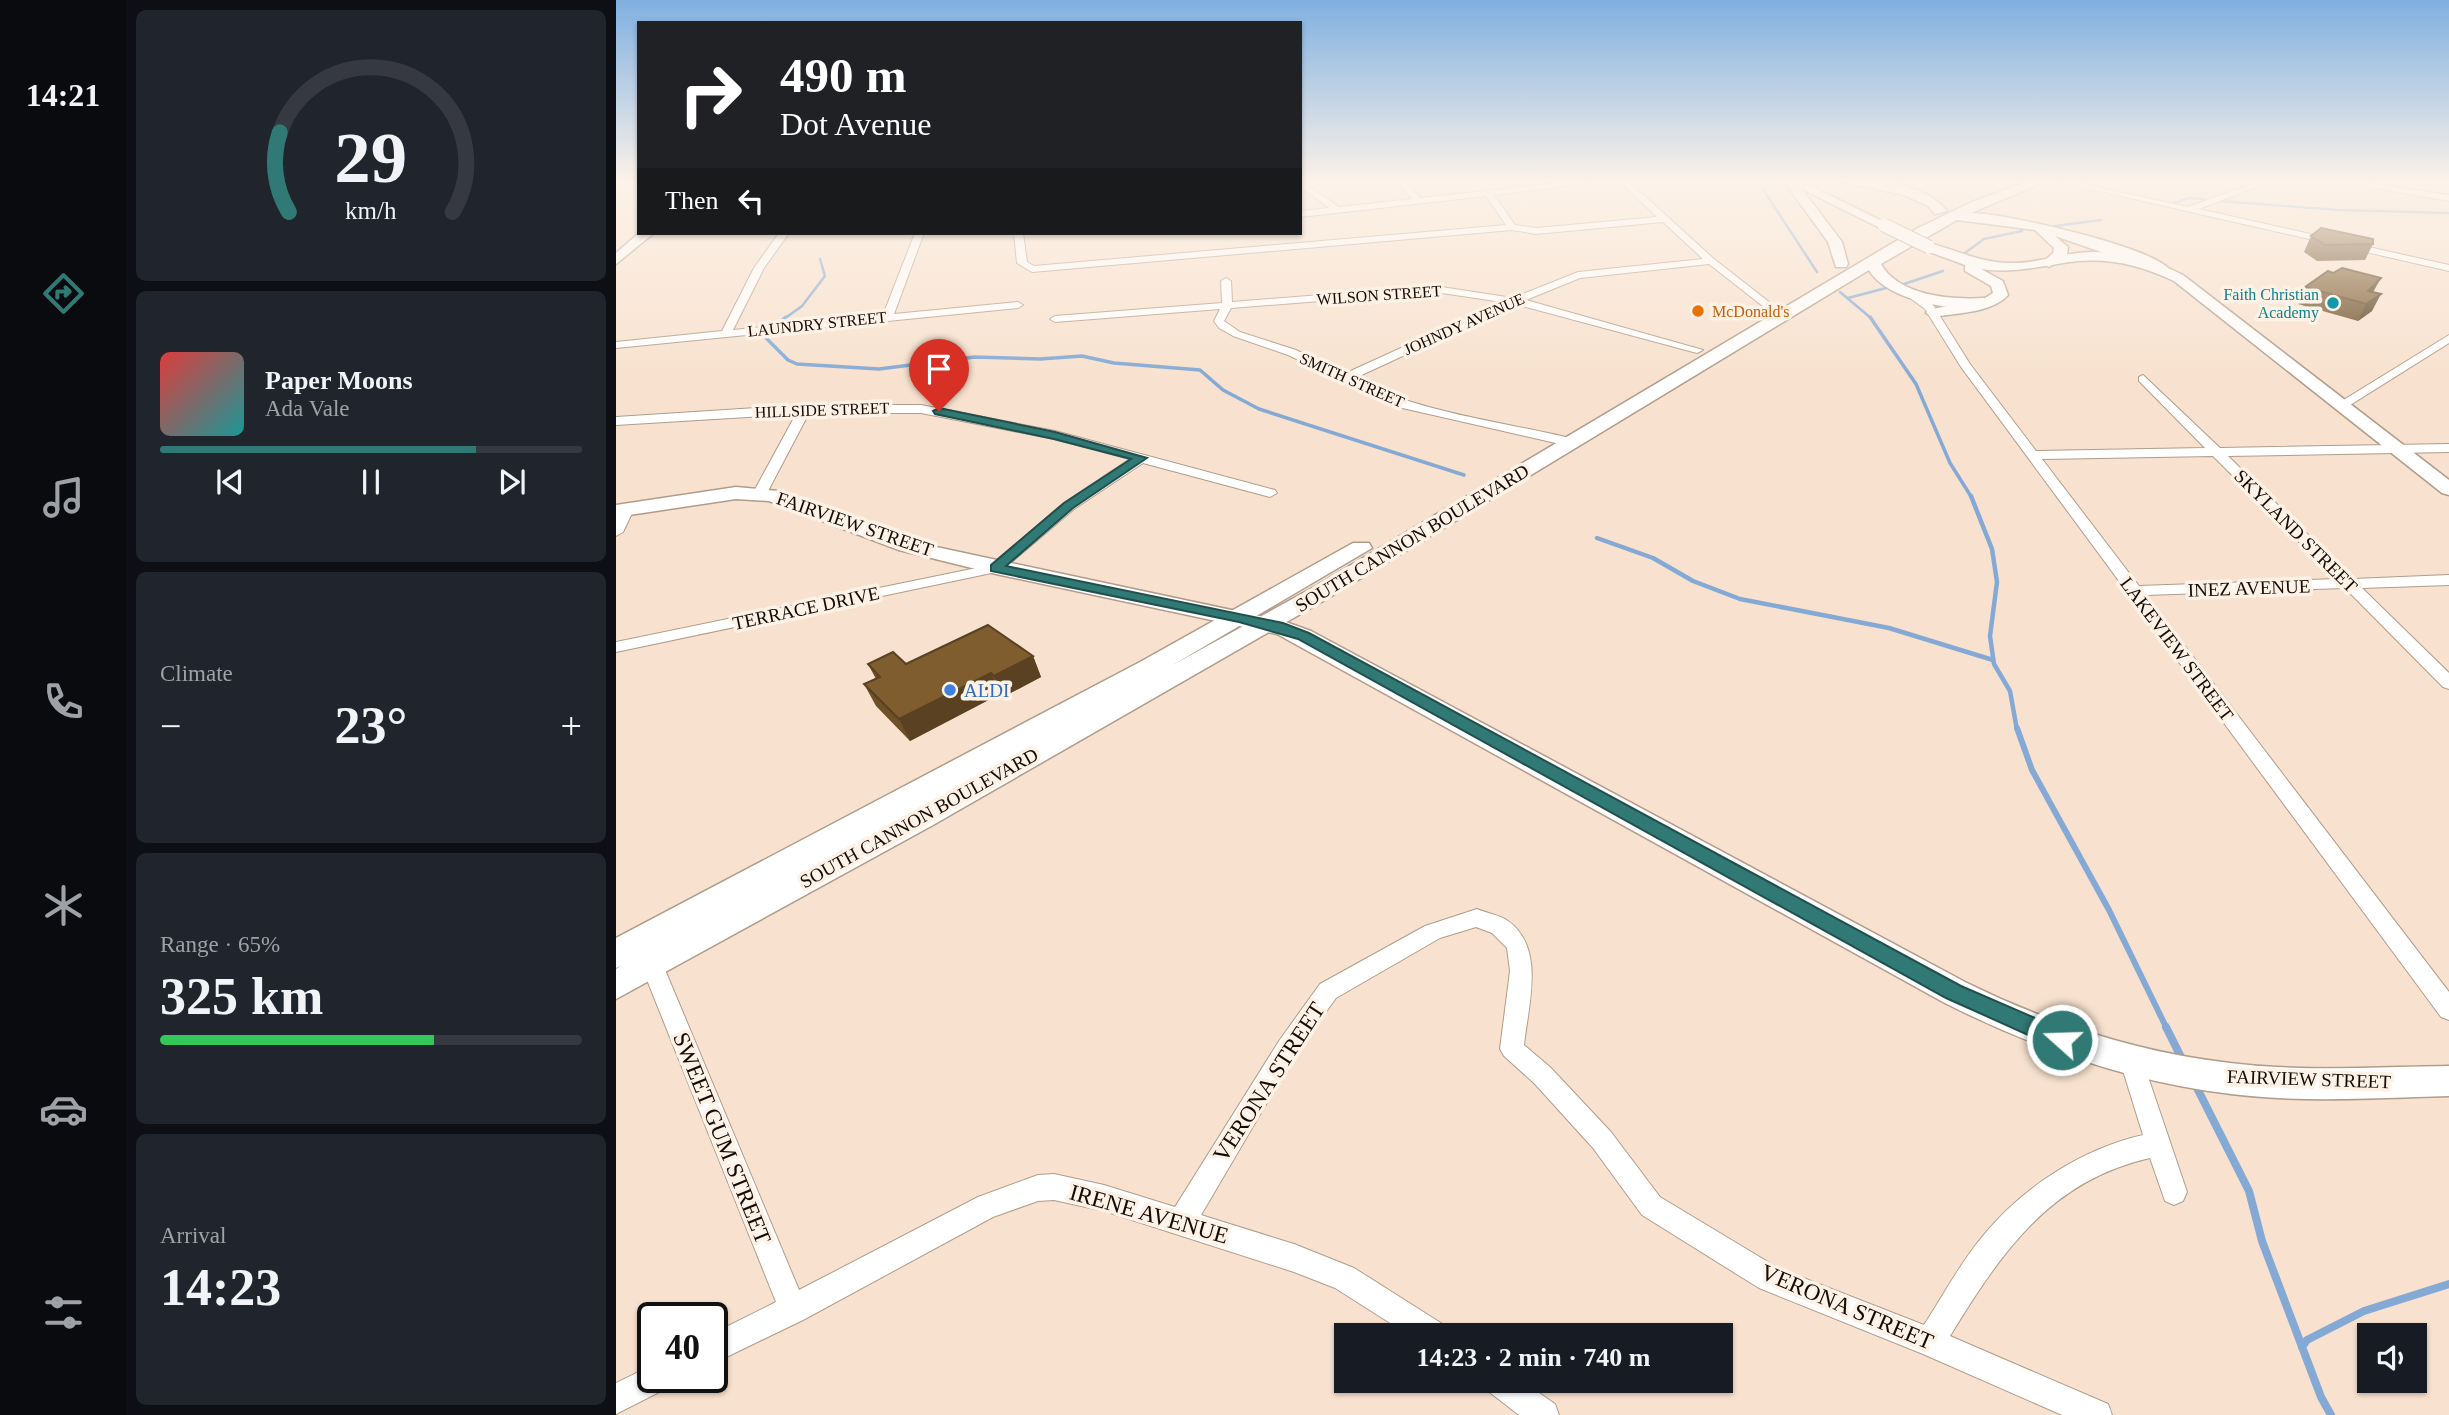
<!DOCTYPE html>
<html lang="en">
<head>
<meta charset="utf-8">
<style>
	body { margin:0; font-family:Georgia,serif; background:#20242c; color:#f1f3f6; height:100vh; display:flex; flex-direction:column; font-size:26px; white-space:nowrap }
	* { box-sizing:border-box; margin:0 }
	p { font-size:23px; color:#9ea1a6 }
	.icon { flex:none; width:38px; height:38px; fill:none; stroke:currentColor; stroke-width:2; stroke-linecap:round; stroke-linejoin:round }
	.map { position:relative; flex:1; overflow:hidden }
	.drawer { display:flex; flex-direction:column; gap:10px; padding:10px; background:#0d0f14; width:490px }
	.drawer>* { flex:none }
	.banner { position:absolute; left:21px; top:21px; width:665px; height:214px; border-radius:0px; box-shadow:0 2px 5px #0004; background:#202124; color:#fff; overflow:hidden }
	.tools { position:absolute; left:1741px; top:1323px; display:grid; gap:14px }
	.tools a { display:grid; place-items:center; width:70px; height:70px; border-radius:0px; background:#171b24; box-shadow:0 2px 5px #0004; font-size:35px }
	.speed { position:absolute; left:21px; top:1302px; display:flex; gap:14px; font-size:35px; font-weight:700; text-align:center }
	.speed>* { display:grid; place-content:center; width:91px; height:91px; border-radius:50%; background:#171b24; box-shadow:0 2px 5px #0004; line-height:1 }
	.speed .limit { border:4px solid #111; border-radius:10px; background:#fff; color:#111 }
	.pin { position:absolute; display:grid; place-items:center; width:60px; height:60px; color:#fff; margin:-72px -30px; border-radius:50% 50% 50% 0; rotate:-45deg; box-shadow:0 0 7px #0007 }
	.pin .icon { rotate:45deg }
	.me { position:absolute; width:77px; margin:-38px; rotate:290deg; stroke-linejoin:round; filter:drop-shadow(0 0 5px #0008) }
	.turn { display:flex; align-items:center; gap:24px; height:147px; padding:0 28px; font-size:32px }
	.turn .icon { width:91px; height:91px; stroke-width:2.5 }
	.turn b { display:block; font-size:49px; line-height:60px }
	.then { display:flex; align-items:center; height:66px; padding:0 28px; background:#0003; gap:14px; font-size:26px }
	.big { font-size:52px; font-weight:600; line-height:1.1 }
	.drawer .card { flex:1; display:flex; flex-direction:column; justify-content:center; gap:10px; min-width:0; padding:0 24px; border-radius:10px; background:#20242c }
	.drawer .dial { align-items:center; gap:0 }
	.dial svg { height:182px; overflow:visible; fill:none; stroke:#363941; stroke-width:7; stroke-linecap:round; text-anchor:middle }
	.dial text { fill:#f1f3f6; stroke:none }
	.song { display:flex; align-items:center; gap:21px }
	.cover { width:84px; height:84px; border-radius:10px; background:linear-gradient(135deg,hsl(0 70% 55%),hsl(180 70% 35%)) }
	.played { height:7px; border-radius:4px; background:linear-gradient(90deg,#317975 75%,#363941 75%) }
	.keys { display:flex; justify-content:space-around; direction:ltr }
	.heat { display:flex; justify-content:space-between; align-items:center; font-size:38px; direction:ltr }
	.charge { height:10px; border-radius:5px; background:linear-gradient(90deg,#34c759 65%,#363941 0) }
	.trip { position:absolute; left:718px; top:1323px; width:399px; height:70px; border-radius:0px; background:#171b24; box-shadow:0 2px 5px #0004; font-weight:600; line-height:70px; text-align:center }
	main { display:flex; flex:1; min-height:0 }
	.tab-bar { display:flex; flex-direction:column; width:126px; justify-content:space-around; align-items:center; background:#090b0e; color:#9ea1a6 }
	.tab-bar .icon { width:49px; height:49px }
	.tab-bar .selected { color:#317975 }
	.tab-bar b { font-size:32px; color:#f1f3f6 }
	.map>svg:first-child { display:block }
</style>
</head>
<body>
<main>
<nav class="tab-bar">
<b>14:21</b>
<svg class="icon selected" aria-label="directions" viewBox="0 0 24 24"><path d="M12 3l9 9-9 9-9-9zM9 14v-3h6M13 9l2 2-2 2"/></svg>
<svg class="icon" aria-label="music" viewBox="0 0 24 24"><path d="M9 18V5l10-2v13"/><circle cx="6" cy="18" r="3"/><circle cx="16" cy="16" r="3"/></svg>
<svg class="icon" aria-label="phone" viewBox="0 0 24 24"><path d="M5 4h4l2 5-3 2q2 4 5 5l2-3 5 2v4C11 20 4 13 5 4z"/></svg>
<svg class="icon" aria-label="climate" viewBox="0 0 24 24"><path d="M12 3v18M4 7l16 10M4 17L20 7"/></svg>
<svg class="icon" aria-label="car" viewBox="0 0 24 24"><path d="M5 17H2v-5l4-1 3-4h7l3 4 3 1v5h-3M9 17h6M6 11h13"/><circle cx="7" cy="17" r="2"/><circle cx="17" cy="17" r="2"/></svg>
<svg class="icon" aria-label="filters" viewBox="0 0 24 24"><path d="M4 7h16M4 17h16"/><circle cx="9" cy="7" r="2"/><circle cx="15" cy="17" r="2"/></svg>
</nav>
<section class="drawer">
<div class="card dial"><svg viewBox="0 0 100 80">
<path d="M14 69A42 42 0 1 1 86 69"/>
<path d="M14 69A42 42 0 0 1 10 34" stroke="#317975"/>
<text x="50" y="56" font-size="32" font-weight="700">29</text>
<text x="50" y="72" font-size="11">km/h</text>
</svg></div>
<div class="card">
<div class="song"><i class="cover"></i><div><b>Paper Moons</b><p>Ada Vale</p></div></div>
<div class="played"></div>
<div class="keys"><svg class="icon" aria-label="previous" viewBox="0 0 24 24"><path d="M18 5L8 12l10 7zM5 5v14"/></svg><svg class="icon" aria-label="pause" viewBox="0 0 24 24"><path d="M8 5v14M16 5v14"/></svg><svg class="icon" aria-label="next" viewBox="0 0 24 24"><path d="M6 5l10 7-10 7zM19 5v14"/></svg></div>
</div>
<div class="card"><p>Climate</p>
<div class="heat"><a>−</a><b class="big">23°</b><a>+</a></div>
</div>
<div class="card"><p>Range · 65%</p><b class="big">325 km</b><div class="charge"></div></div>
<div class="card"><p>Arrival</p><b class="big">14:23</b></div>
</section>
<div class="map">
<svg width="1833" height="1415" viewBox="0 0 1833 1415">
	<rect width="100%" height="100%" fill="#f8e2cf"/>
	<g fill="none" stroke-linecap="round" stroke-linejoin="round">
		<path stroke="#85a9d5" stroke-width="2.5" d="M1148,180L1145,185L1150,194L1201,272
			M1605,201L1722,210L1833,213
			M1558,203L1573,198L1589,199
			M1439,226L1485,220
			M1349,253L1368,239L1406,231
			M1288,284L1327,271
			M1224,292L1256,319
			M1232,298L1274,287
			M168,319L186,306L209,276L204,259"/>
		<path stroke="#85a9d5" stroke-width="3.5" d="M170,317L148,336L172,360L181,364L263,369L358,357L424,359L466,356L498,363L584,370L607,390L643,409L848,475
			M1254,317L1300,384L1334,463L1356,498"/>
		<path stroke="#85a9d5" stroke-width="4.5" d="M1355,496L1376,549L1381,582L1374,636L1378,664L1394,691L1401,730
			M981,538L1037,558L1077,581L1124,599L1273,628L1377,660"/>
		<path stroke="#85a9d5" stroke-width="6" d="M1401,728L1416,770L1493,910L1551,1029"/>
		<path stroke="#85a9d5" stroke-width="8" d="M1550,1027L1567,1061
			M1580,1086L1633,1191L1646,1241L1705,1397L1715,1415
			M1686,1347L1691,1340L1748,1311L1833,1284"/>
		<defs>
			<path id="street" d="M684,180L723,207L796,199L779,180H787L804,198L972,180H996L878,195L899,225L920,228L1041,217L1002,180H1011L1098,259L1171,316L1162,318L1093,264L964,278L910,300L1087,350L1081,353L899,304L737,379C807,414 886,421 962,440L963,443L957,447L782,407L672,355L617,336L603,328L598,321L604,309L439,322L434,319L439,316L606,303L605,281L610,278L615,281L616,302L819,286L897,298L962,272L1087,259L1047,222L920,234L896,230L416,272L401,263L398,233H407L411,262L418,266L890,225L870,196L684,217V211L713,208L684,186ZM819,292L886,302L728,374L680,350L624,332L608,321L615,308Z
				M1435,180H1449L1572,207L1647,180H1658L1583,209L1833,265V271Z
				M1713,180H1731L1833,195V201Z
				M163,233H173L148,268L117,330L267,315L299,233H308L278,314L402,302L407,305L402,308L0,348V342L106,331L138,268Z
				M1286,288H1294L1317,305L1354,364L1420,451L1589,448L1523,381V377L1527,375L1604,448L1833,444V452L1612,456L1737,579L1833,575V585L1746,588L1833,673V689L1827,687L1729,588L1530,595L1833,992V1020L1825,1017L1345,367L1309,309L1286,292ZM1597,456L1720,579L1523,586L1426,459Z
				M1833,335V343L1731,407L1721,404Z
				M189,405H305L439,431L659,490L661,493L654,497L527,463L458,509L385,571L0,652V642L375,565L448,503L514,459L438,439L305,413H193L151,493L144,497L137,493L180,414L0,425V417Z
				M11,505L18,509L7,532L0,536V517L6,506Z
				M861,909C870,913 884,915 892,921C930,948 912,1006 908,1045L934,1067L995,1132L1044,1197L1162,1268L1308,1325C1327,1296 1344,1263 1367,1236C1407,1187 1466,1149 1527,1135L1504,1061L1508,1053L1516,1050L1524,1053L1571,1192L1567,1201L1558,1205L1549,1201L1534,1158C1433,1181 1385,1253 1334,1336L1492,1404L1496,1415H1446L1307,1354L1143,1288L1026,1215L977,1148L918,1083L888,1056L884,1049L894,971L891,948L876,933L860,927L824,938L720,998L679,1055L585,1215L678,1244L738,1268L828,1325L832,1335H793L719,1288L678,1272L488,1211L438,1200L422,1201L377,1217L187,1320L96,1364V1334L160,1302L25,965L28,958L36,956L44,958L47,965L183,1290L362,1197L422,1175L438,1174L488,1185L559,1207L663,1041L704,984L809,926Z
				M37,1365V1377H58L53,1387L0,1414V1383Z
				M867,1381H906L939,1404L943,1415H903L872,1391Z"/>
			<path id="secondary" d="M1168,180H1183L1274,225L1264,228Z
				M1313,243C1340,250 1363,262 1392,263C1416,264 1438,256 1462,253C1499,249 1535,259 1567,275L1833,480V495L1826,493L1558,281C1527,266 1496,258 1462,261C1428,265 1400,274 1365,269L1387,281L1392,295C1376,313 1340,313 1317,317L1310,313L1312,310L1369,298L1377,293L1375,286L1349,271V265L1308,250V244Z
				M120,487L163,491L297,542L667,621L695,631L1349,982C1434,1024 1520,1052 1614,1063C1686,1072 1760,1067 1833,1066V1096C1761,1098 1687,1103 1615,1094C1513,1082 1418,1048 1327,1002L661,634L380,574L283,550L153,501L120,499L0,517V505Z"/>
			<path id="primary" d="M1167,180H1179L1226,242L1232,264L1230,267H1220L1212,242Z
				M1215,180C1251,178 1306,180 1331,211L1319,214L1312,206L1288,195Z
				M1416,180H1433L1355,213C1389,213 1531,246 1552,268L1550,271H1540L1439,236L1452,247L1451,255L1433,267L1426,263L1437,253L1438,248L1419,230L1341,220L1265,264C1283,296 1335,300 1368,298L1374,300V306C1342,314 1269,300 1253,270L714,597L317,825L0,999V969L5,966L0,968V938L524,662L737,543H753L756,548L555,666L698,587L1302,228L1356,202Z
				M23,233H38L0,264V253Z"/>
		</defs>
		<use href="#street" stroke="#b09c8a" stroke-width="2"/>
		<use href="#secondary" stroke="#b09c8a" stroke-width="3"/>
		<use href="#primary" stroke="#b09c8a" stroke-width="3"/>
		<use href="#street" fill="#fff" fill-rule="evenodd"/>
		<use href="#secondary" fill="#fff" fill-rule="evenodd"/>
		<use href="#primary" fill="#fff" fill-rule="evenodd"/>
		<defs>
			<path id="secondary-bridge" d="M1268,225L1313,247"/>
		</defs>
		<use href="#secondary-bridge" stroke="#b09c8a" stroke-width="15" stroke-linecap="butt"/>
		<use href="#secondary-bridge" stroke="#fff" stroke-width="13"/>
	</g>
	<path fill="#6d5028" d="M1695,236L1757,244L1749,260L1701,261L1688,252Z
		M1689,287L1758,292L1756,311L1742,321L1682,304Z
		M417,656L425,677L387,697L384,694L294,741L260,706L248,684L260,679L252,664H290Z"/>
	<path fill="#594121" d="M1765,278L1756,294L1752,291Z
		M1765,294L1756,311L1742,321L1750,304Z
		M417,656L425,677L387,697L378,676Z
		M375,673L384,694L294,741L283,719Z"/>
	<path fill="#7f5d2f" stroke="#594121" stroke-width="2" d="M1705,228L1757,239V244L1709,245L1695,236Z
		M1726,268L1765,278L1752,291L1765,294L1750,304L1689,287L1712,271L1717,273Z
		M372,625L417,656L378,676L375,673L283,719L248,684L264,677L252,664L277,652L290,664Z"/>
	<linearGradient id="sky" x2="0" y2="1"><stop stop-color="#80b0e0"/><stop offset="0.48" stop-color="#fcf2e9"/><stop offset="1" stop-color="#fcf2e9" stop-opacity="0"/></linearGradient>
	<rect width="1833" height="378" fill="url(#sky)"/>
	<path fill="#317975" stroke="#204f4c" stroke-width="2" d="M323,408L439,432L531,458L457,508L390,566L667,623L693,633L1345,986L1454,1033L1457,1040L1454,1047L1446,1049L1439,1047L1330,998L682,639L623,622L375,571V565L448,503L515,459L438,439L319,414L317,411Z"/>
	<circle fill="#0f9aa8" stroke="#fef1e5" stroke-width="2.5" cx="1717" cy="303" r="7"/>
	<circle fill="#e8710a" stroke="#fef1e5" stroke-width="2.5" cx="1082" cy="311" r="7"/>
	<circle fill="#3f7fe0" stroke="#fef1e5" stroke-width="2.5" cx="334" cy="690" r="7"/>
	<g text-anchor="middle" dominant-baseline="central" stroke-width="7" stroke-linejoin="round" paint-order="stroke">
		<g font-size="16" fill="#0d838f" stroke="#fef1e5" text-anchor="end">
			<text x="1703" y="294">Faith Christian<tspan x="1703" dy="18">Academy</tspan></text>
		</g>
		<g font-size="16" fill="#130c06" stroke="#fef1e5">
			<text transform="translate(763 295) rotate(-4)">WILSON STREET</text>
			<text transform="translate(201 324) rotate(-6)">LAUNDRY STREET</text>
			<text transform="translate(848 324) rotate(-24)">JOHNDY AVENUE</text>
			<text transform="translate(736 380) rotate(24)">SMITH STREET</text>
			<text transform="translate(206 410) rotate(-2)">HILLSIDE STREET</text>
		</g>
		<g font-size="16" fill="#c56008" stroke="#fef1e5" text-anchor="start">
			<text x="1096" y="311">McDonald's</text>
		</g>
		<g font-size="19" fill="#130c06" stroke="#fef1e5">
			<text transform="translate(239 524) rotate(19)">FAIRVIEW STREET</text>
			<text transform="translate(1680 531) rotate(45)">SKYLAND STREET</text>
			<text transform="translate(796 538) rotate(-31)">SOUTH CANNON BOULEVARD</text>
			<text transform="translate(1633 588) rotate(-2)">INEZ AVENUE</text>
			<text transform="translate(190 608) rotate(-12)">TERRACE DRIVE</text>
			<text transform="translate(1561 649) rotate(53)">LAKEVIEW STREET</text>
			<text transform="translate(303 818) rotate(-29)">SOUTH CANNON BOULEVARD</text>
			<text transform="translate(1693 1079) rotate(2)">FAIRVIEW STREET</text>
		</g>
		<g font-size="19" fill="#366cbe" stroke="#fef1e5" text-anchor="start">
			<text x="348" y="690">ALDI</text>
		</g>
		<g font-size="23" fill="#130c06" stroke="#fef1e5">
			<text transform="translate(653 1082) rotate(-57)">VERONA STREET</text>
			<text transform="translate(106 1138) rotate(68)">SWEET GUM STREET</text>
			<text transform="translate(533 1214) rotate(16)">IRENE AVENUE</text>
			<text transform="translate(1231 1307) rotate(23)">VERONA STREET</text>
		</g>
	</g>
</svg>
<div class="tools">
<a><svg class="icon" aria-label="sound" viewBox="0 0 24 24"><path d="M4 9h4l5-4v14l-5-4H4zM17 9q2 3 0 6"/></svg></a>
</div>
<div class="speed"><div class="limit">40</div></div>
<div class="pin" style="left:323px;top:411px;background:#d93025"><svg class="icon" aria-label="arrive" viewBox="0 0 24 24"><path d="M6 21V4h12l-3 4 3 4H6"/></svg></div>
<svg class="me" style="left:1446px;top:1040px" viewBox="-20 -20 40 40"><circle r="17" fill="#317975" stroke="#fff" stroke-width="3"/><path d="M0-11L8 9 0 5-8 9z" fill="#fff"/></svg>
<div class="trip">14:23 · 2 min · 740 m</div>
<div class="banner">
<div class="turn"><svg class="icon" aria-label="right" viewBox="0 0 24 24"><path d="M7 20v-9h11M14 6l5 5-5 5"/></svg><div><b>490 m</b>Dot Avenue</div></div>
<div class="then">Then<svg class="icon" aria-label="left" viewBox="0 0 24 24"><path d="M17 20v-9H6M10 6l-5 5 5 5"/></svg></div>
</div>
</div>
</main>
</body>
</html>
